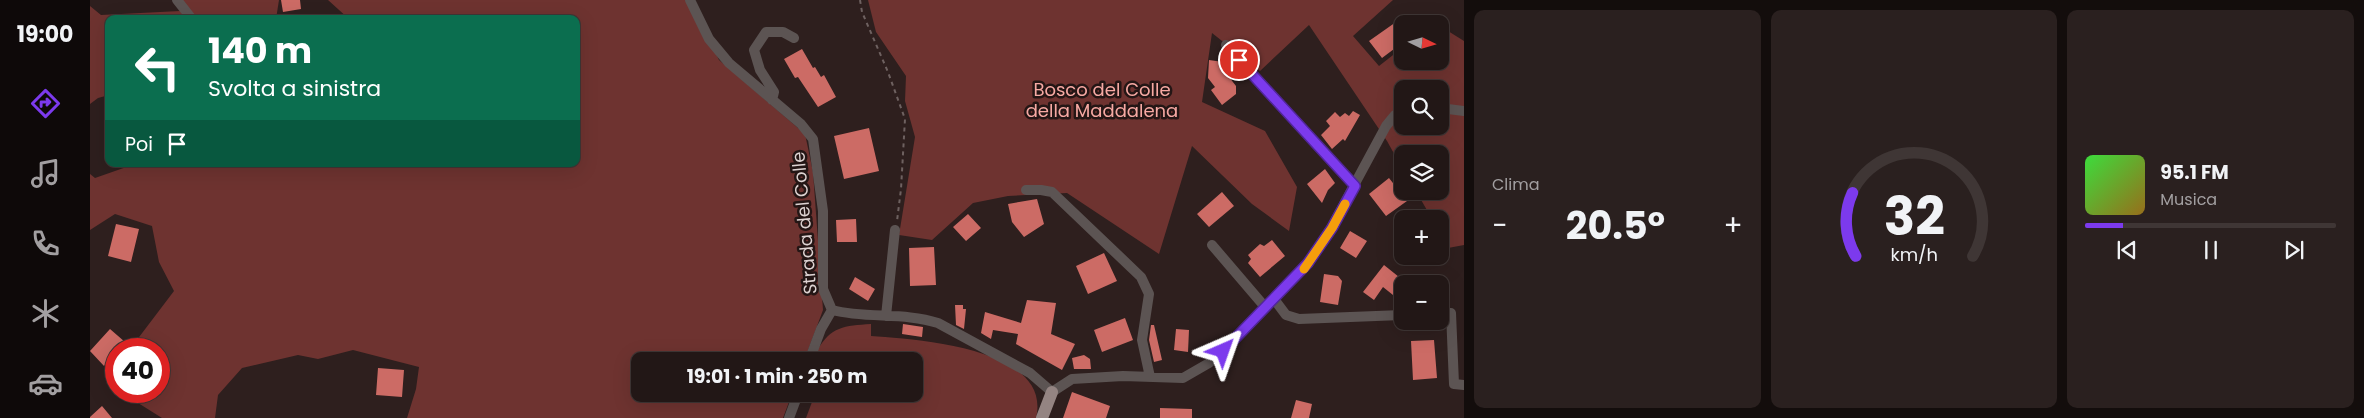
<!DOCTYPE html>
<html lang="it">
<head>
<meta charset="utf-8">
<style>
	body { margin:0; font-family:Poppins,sans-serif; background:#2a201f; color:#f1f3f6; height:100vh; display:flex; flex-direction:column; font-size:19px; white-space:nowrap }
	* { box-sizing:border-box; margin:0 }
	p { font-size:16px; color:#a29fa1 }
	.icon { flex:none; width:28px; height:28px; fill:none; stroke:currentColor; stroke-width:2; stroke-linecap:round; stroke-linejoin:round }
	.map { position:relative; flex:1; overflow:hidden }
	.panel { display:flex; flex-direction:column; gap:10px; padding:10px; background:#130d0c; width:900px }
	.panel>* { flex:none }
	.hud { position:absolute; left:15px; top:15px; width:475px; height:152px; border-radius:10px; box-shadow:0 5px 20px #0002,0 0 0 1px #3f3635; background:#0b6e4f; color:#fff; overflow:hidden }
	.needle { width:32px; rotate:95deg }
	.controls { position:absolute; left:1304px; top:15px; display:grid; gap:10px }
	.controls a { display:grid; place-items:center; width:55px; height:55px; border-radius:10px; background:#221716; box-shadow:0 5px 20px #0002,0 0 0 1px #3f3635; font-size:25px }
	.speed { position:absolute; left:15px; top:338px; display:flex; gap:10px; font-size:25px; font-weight:700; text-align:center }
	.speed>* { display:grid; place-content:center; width:65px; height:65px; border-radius:50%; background:#221716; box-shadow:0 5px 20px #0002,0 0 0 1px #3f3635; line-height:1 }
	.speed .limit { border:8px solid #d22; background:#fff; color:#111 }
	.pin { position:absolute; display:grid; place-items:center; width:42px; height:42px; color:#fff; margin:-21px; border:2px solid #fff; border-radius:50%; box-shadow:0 1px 5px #0007 }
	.me { position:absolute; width:55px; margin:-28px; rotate:43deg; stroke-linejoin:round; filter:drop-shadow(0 0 4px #0008) }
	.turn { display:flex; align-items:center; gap:18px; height:105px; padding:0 20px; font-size:22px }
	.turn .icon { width:65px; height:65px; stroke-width:2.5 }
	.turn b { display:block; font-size:35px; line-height:42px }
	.then { display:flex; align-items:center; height:48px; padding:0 20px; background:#0003; gap:10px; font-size:19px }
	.big { font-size:38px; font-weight:700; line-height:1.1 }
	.panel .widget { flex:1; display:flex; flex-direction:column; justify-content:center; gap:8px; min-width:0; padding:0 18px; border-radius:10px; background:#2a201f }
	.panel .dial { align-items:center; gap:0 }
	.dial svg { height:130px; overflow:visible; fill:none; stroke:#3f3635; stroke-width:7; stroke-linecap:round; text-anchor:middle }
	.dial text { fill:#f1f3f6; stroke:none }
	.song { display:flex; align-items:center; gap:15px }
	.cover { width:60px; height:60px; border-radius:8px; background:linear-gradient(135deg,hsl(120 70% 55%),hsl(40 70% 35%)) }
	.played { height:5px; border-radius:2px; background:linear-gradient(90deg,#7c3aed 15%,#3f3635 15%) }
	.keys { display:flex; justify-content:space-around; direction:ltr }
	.heat { display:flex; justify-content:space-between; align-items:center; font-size:28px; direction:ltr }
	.panel .tiles { flex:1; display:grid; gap:10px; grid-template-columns:repeat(3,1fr) }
	.trip { position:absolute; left:541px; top:352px; width:292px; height:50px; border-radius:10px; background:#221716; box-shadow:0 5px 20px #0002,0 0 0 1px #3f3635; font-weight:700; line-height:50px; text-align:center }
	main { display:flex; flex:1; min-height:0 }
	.tabs { display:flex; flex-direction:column; width:90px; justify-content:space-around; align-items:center; background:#0e0909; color:#a29fa1 }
	.tabs .icon { width:35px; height:35px }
	.tabs .active { color:#7c3aed }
	.tabs b { font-size:22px; color:#f1f3f6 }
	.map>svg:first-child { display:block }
</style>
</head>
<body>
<main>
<nav class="tabs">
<b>19:00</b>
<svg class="icon active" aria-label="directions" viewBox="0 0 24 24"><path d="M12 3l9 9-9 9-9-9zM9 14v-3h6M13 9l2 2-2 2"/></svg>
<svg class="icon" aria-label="music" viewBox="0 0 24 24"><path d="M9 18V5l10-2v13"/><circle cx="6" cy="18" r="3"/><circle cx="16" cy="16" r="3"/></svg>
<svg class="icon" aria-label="phone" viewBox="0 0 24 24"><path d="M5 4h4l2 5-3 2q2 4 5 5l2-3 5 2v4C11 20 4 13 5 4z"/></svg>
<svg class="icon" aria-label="climate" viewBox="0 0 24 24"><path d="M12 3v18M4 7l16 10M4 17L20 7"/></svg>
<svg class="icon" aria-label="car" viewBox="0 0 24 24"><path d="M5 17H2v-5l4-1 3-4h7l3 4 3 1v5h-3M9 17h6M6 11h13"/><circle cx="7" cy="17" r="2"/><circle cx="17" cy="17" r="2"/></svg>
</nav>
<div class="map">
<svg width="1374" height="418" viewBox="0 0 1374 418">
	<rect width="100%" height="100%" fill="#2e1f1e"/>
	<path fill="#6e3330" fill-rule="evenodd" d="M89,0H189L186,19H104Z
		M238,0H600L629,60L715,134L723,172L733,310L714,361H550V394H702L693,418H317L326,389L329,367L263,350L228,359L208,355L152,368L128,395L125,418H72L29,391H69V349H40L84,291L69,262L62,226L25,214L0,230V174L5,178L45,164H486V19H259Z
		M778,0H1303L1263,36L1289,66L1312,48V61H1350V26L1374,41V245L1358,248L1350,233V219H1342L1326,191H1350V154H1312V168L1297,141L1219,25L1170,71L1122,33L1112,102L1175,131L1207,187L1199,231L1162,204L1102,146L1069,254L977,193L918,196L883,203L842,240L809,235L825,137L815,101L816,76L786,32ZM1312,89H1350V126H1312Z
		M0,6L11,15L90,11L96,19H19V95L8,98L0,104Z
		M781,324V336C827,339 963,348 946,418H716L725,394H825V361H734L736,354L727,351C741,326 754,326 781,324Z"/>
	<path fill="#cc6b65" d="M191,0H210L211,9L193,12Z
		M1306,22L1312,31V43L1292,58L1279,41Z
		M712,49L723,68L725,67L731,77L734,75L746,97L728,107L708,77L705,78L694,59Z
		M1119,60L1133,62V69L1146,86V94L1132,105L1121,90L1125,87L1118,78Z
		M1263,111L1270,115L1255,141L1253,139L1242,149L1231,135L1240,126L1236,121L1245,112L1250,117L1255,113L1259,116Z
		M779,128L789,171L754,179L744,136Z
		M1235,169L1245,183L1238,190L1232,203L1217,184Z
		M1299,178L1317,201L1296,216L1279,194Z
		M1132,192L1144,206L1119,227L1107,214Z
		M947,199L954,224L934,237L922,222L918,204Z
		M878,214L891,228L876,241L863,227Z
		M766,219L767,242H747L746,220Z
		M26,224L49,229L41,262L18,256Z
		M1260,231L1277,241L1266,258L1250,248Z
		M1182,240L1195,256L1170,277L1158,263L1161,259L1158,255L1170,244L1174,246Z
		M844,247L846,285L820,286L819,248Z
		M1014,253L1027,281L998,294L986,266Z
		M1294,265L1314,281L1303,295L1293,287L1284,300L1273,292Z
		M1234,274L1248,276L1252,281L1248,305L1230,302Z
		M765,277L785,289L778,301L759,289Z
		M937,300L966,303L961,334L985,344L972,370L926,344L928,334L903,330L901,339L891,333L895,312L931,323Z
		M865,305H873V309H876L874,329L866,325Z
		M1035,318L1043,340L1012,352L1004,330Z
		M813,324L833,327L832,337L812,334Z
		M1061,325H1064L1072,360L1064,362L1059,340Z
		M20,329L35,342L29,349H26V352L14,366L0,351Z
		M1086,329L1099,330L1098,352L1084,350Z
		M1344,340L1347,378L1323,380L1321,341Z
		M994,355L1000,359L1001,369H984L982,358Z
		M288,368L314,370L312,397L286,395Z
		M982,392L1020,406L1016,418H973Z
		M1206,400L1222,404L1219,418H1201Z
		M12,406L22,418H0V417Z
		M1070,408L1102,409V418H1070Z"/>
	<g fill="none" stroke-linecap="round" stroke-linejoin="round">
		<path stroke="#6e6160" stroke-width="2" stroke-dasharray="4 4" stroke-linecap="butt" d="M770,0L772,12L798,72L815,119L811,189L807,221"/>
		<path stroke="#5c5453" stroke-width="10" d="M87,0L102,19
			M600,0L619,39L639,63L711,124L723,139L733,211V289L742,310C777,319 814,312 848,323L940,373L962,392L982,379L1033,376L1093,378L1119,363L1133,351L1218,263L1241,228L1296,126L1305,115L1312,111
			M1136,45L1265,186
			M682,100L684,92L670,70L664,50L676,32H693L704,38
			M1350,108L1374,111
			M936,190H951L962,192L1051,277L1059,294L1052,340L1060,377
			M1122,245L1175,307
			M1184,299L1196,315L1209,319L1312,315
			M1350,314L1361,313L1364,384L1374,385
			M796,316L805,230
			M719,361L731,329L742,310
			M699,418L708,394"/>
		<path stroke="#948482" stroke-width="12" d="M952,418L962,392"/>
	</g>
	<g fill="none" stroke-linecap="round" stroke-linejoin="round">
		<defs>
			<path id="route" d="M1133,351L1218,263L1242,228L1265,186L1149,60"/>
		</defs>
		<use href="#route" stroke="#51269a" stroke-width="12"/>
		<use href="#route" stroke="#7c3aed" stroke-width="9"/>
		<path stroke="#f59e0b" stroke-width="9" d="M1214,269L1242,228L1255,204"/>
	</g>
	<g text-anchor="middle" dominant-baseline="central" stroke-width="5" stroke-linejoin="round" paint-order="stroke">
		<g font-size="18" fill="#f7a9a3" stroke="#241615">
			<text x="1012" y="89">Bosco del Colle<tspan x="1012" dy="21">della Maddalena</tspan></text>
		</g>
		<g font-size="18" fill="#ddd2d1" stroke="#241615">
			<text transform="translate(714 223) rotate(-95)">Strada del Colle</text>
		</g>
	</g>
</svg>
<div class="controls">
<a><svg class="needle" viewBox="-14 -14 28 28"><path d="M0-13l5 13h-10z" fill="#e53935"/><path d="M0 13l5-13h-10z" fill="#a29fa1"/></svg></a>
<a><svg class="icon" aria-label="search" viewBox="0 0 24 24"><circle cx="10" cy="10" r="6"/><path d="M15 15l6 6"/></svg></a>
<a><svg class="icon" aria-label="layers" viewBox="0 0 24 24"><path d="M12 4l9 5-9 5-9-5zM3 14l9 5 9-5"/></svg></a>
<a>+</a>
<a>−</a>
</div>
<div class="speed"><div class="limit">40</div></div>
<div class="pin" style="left:1149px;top:60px;background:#d93025"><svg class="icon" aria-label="arrive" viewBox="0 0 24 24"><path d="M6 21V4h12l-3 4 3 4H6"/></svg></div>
<svg class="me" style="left:1133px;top:351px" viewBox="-20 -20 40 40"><path d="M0-17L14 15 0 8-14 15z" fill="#7c3aed" stroke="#fff" stroke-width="4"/></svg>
<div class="trip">19:01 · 1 min · 250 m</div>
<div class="hud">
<div class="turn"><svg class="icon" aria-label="left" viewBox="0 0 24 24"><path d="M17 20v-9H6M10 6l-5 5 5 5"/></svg><div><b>140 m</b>Svolta a sinistra</div></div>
<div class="then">Poi<svg class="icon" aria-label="arrive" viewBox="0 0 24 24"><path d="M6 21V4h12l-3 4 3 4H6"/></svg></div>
</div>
</div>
<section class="panel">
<div class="tiles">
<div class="widget"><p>Clima</p>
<div class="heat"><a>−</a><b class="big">20.5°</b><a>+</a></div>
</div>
<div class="widget dial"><svg viewBox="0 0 100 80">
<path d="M14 69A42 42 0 1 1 86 69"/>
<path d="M14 69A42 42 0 0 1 12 30" stroke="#7c3aed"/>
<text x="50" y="56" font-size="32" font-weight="700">32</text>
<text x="50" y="72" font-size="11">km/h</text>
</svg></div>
<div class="widget">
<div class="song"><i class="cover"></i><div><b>95.1 FM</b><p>Musica</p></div></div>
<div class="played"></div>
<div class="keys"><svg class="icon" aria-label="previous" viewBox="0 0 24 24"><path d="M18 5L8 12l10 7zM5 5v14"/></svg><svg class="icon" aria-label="pause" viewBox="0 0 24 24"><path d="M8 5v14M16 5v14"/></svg><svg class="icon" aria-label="next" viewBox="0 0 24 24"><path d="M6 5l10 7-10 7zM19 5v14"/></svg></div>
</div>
</div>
</section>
</main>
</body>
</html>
